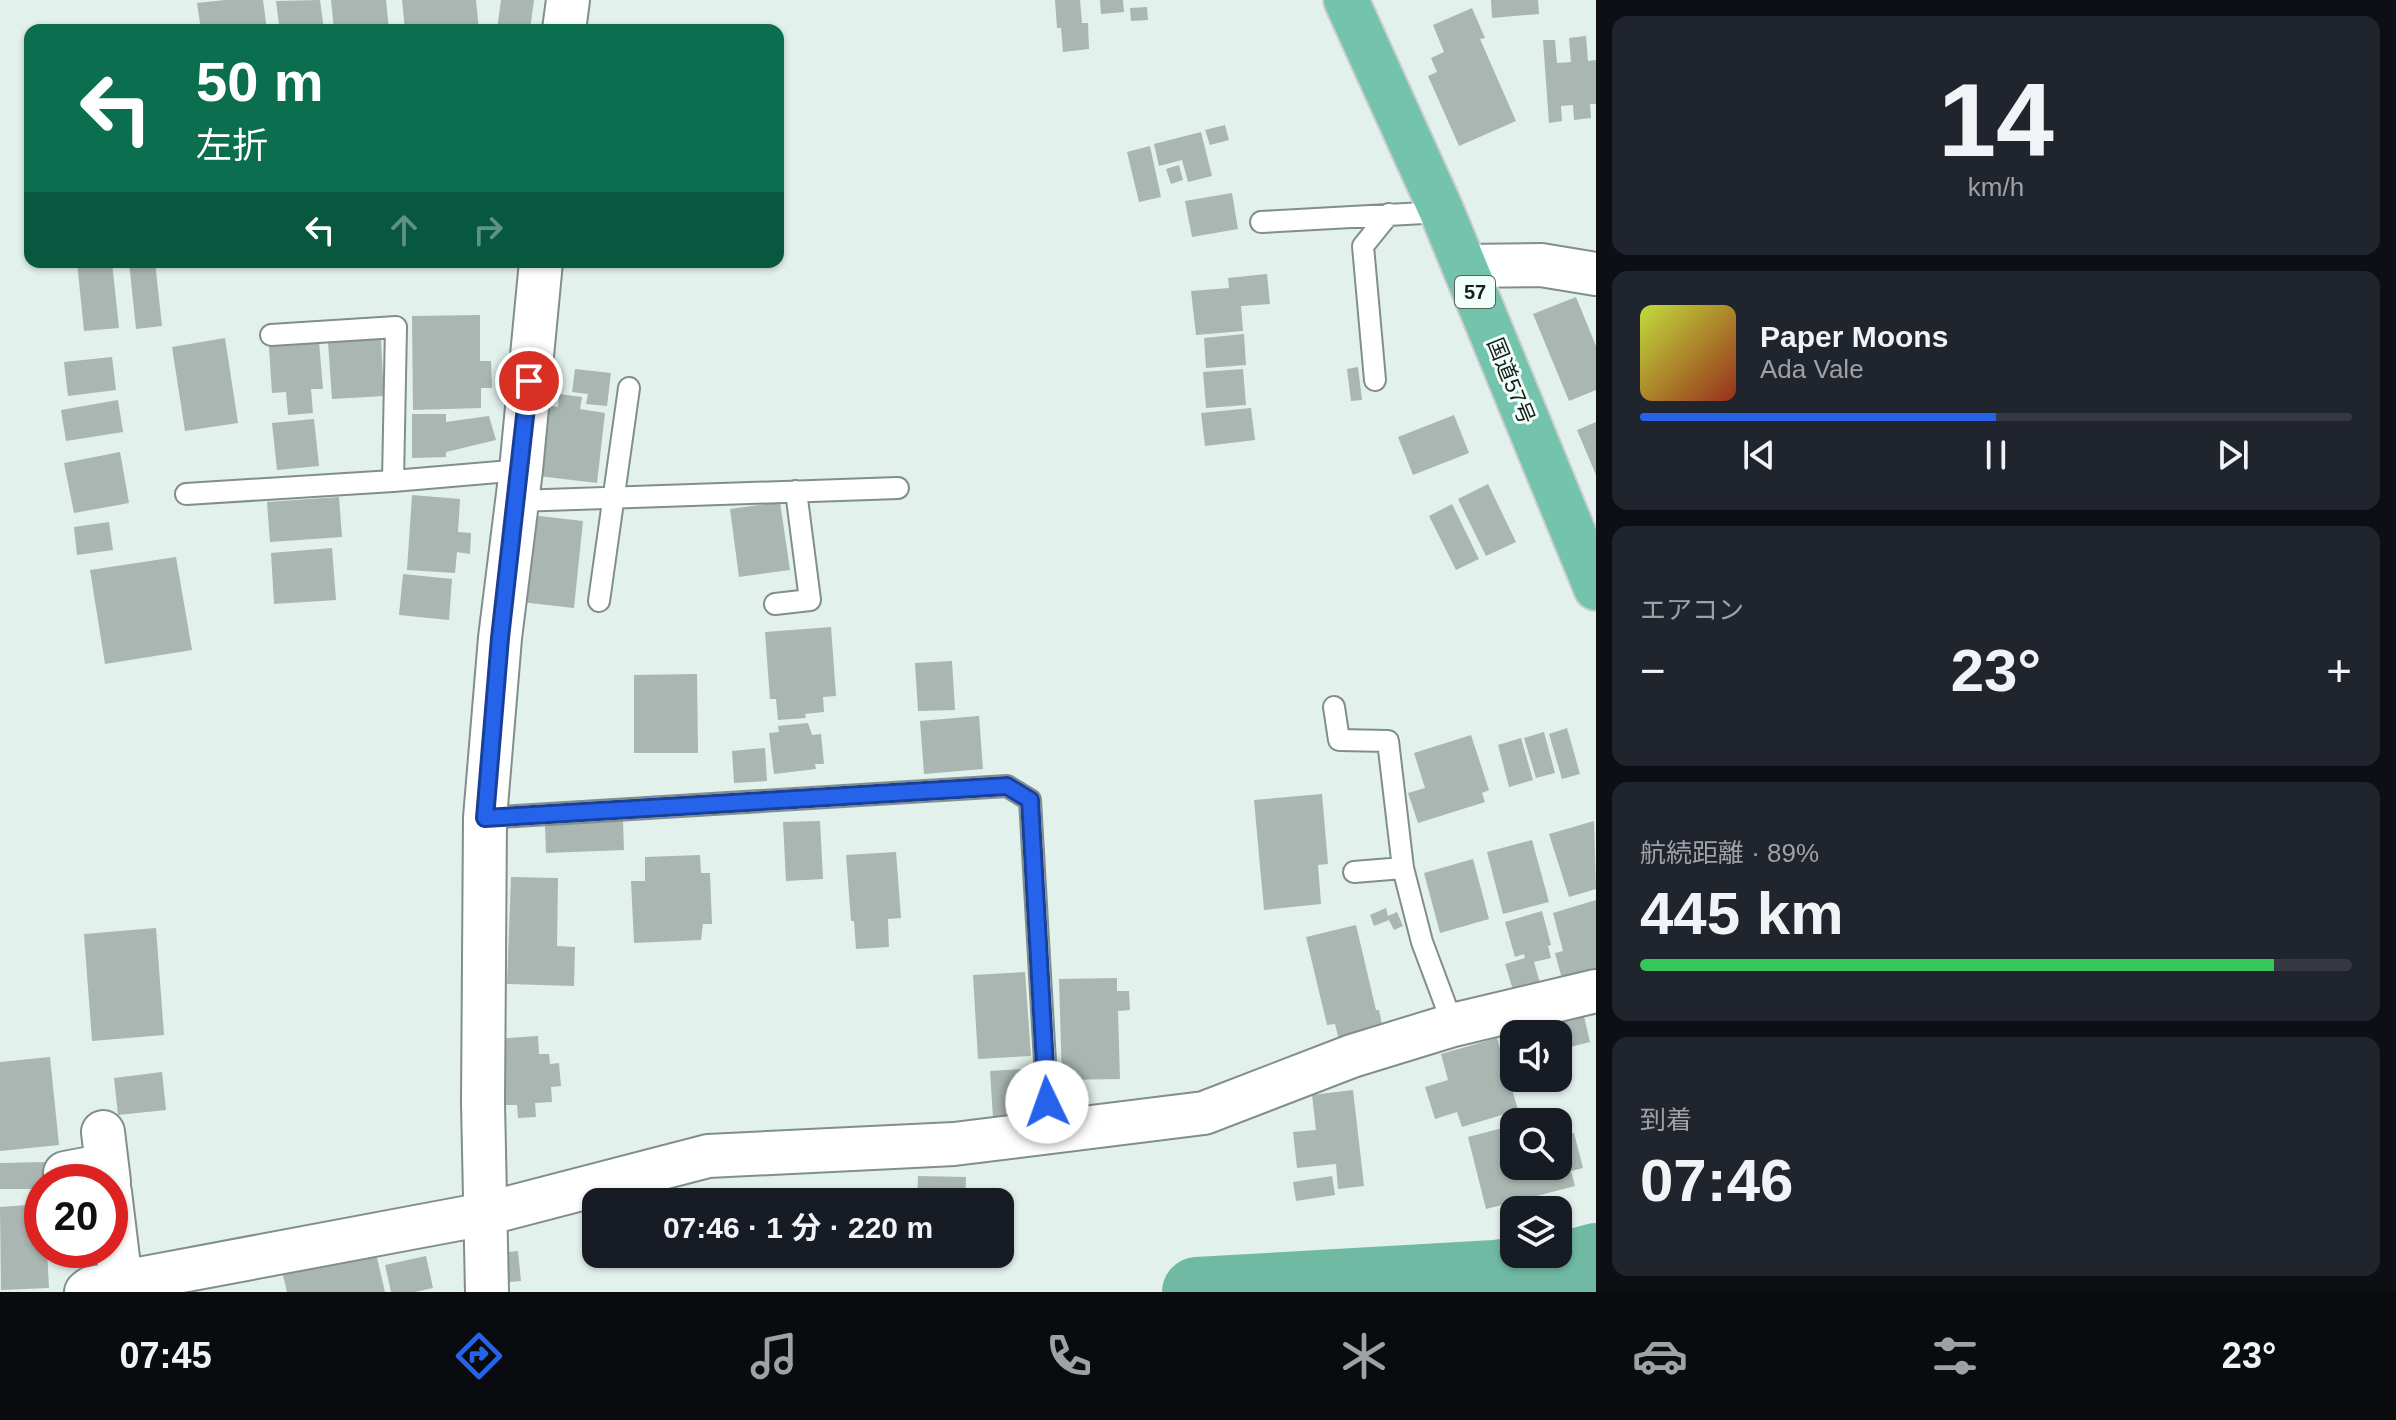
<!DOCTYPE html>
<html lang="ja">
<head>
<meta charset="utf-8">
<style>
	body { margin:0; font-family:Arial,"Noto Sans JP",sans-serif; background:#20242c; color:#f1f3f6; height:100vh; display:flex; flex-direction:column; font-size:30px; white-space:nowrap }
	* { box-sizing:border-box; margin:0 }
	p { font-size:26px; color:#9ea1a6 }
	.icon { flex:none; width:44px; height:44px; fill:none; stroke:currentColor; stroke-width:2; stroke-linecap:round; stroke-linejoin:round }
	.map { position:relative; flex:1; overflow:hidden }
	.panel { display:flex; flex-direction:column; gap:16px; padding:16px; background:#0d0f14; width:800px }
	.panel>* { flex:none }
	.guide { position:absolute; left:24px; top:24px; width:760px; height:244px; border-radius:16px; box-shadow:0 2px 6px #0004; background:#0b6e4f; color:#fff; overflow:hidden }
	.buttons { position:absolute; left:1500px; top:1020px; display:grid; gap:16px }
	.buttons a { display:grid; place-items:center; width:72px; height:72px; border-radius:16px; background:#171b24; box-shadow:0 2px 6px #0004; font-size:40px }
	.speed { position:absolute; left:24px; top:1164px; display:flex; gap:16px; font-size:40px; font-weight:700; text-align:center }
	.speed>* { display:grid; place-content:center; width:104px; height:104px; border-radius:50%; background:#171b24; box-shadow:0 2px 6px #0004; line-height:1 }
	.speed .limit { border:12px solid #d22; background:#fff; color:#111 }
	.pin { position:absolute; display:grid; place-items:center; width:68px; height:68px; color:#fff; margin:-34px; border:4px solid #fff; border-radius:50%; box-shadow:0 2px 8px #0007 }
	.me { position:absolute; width:88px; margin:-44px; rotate:357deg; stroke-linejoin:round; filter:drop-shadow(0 0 6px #0008) }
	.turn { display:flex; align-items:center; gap:28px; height:168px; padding:0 40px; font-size:36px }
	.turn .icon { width:104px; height:104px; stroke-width:2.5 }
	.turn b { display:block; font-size:56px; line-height:68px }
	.lanes { display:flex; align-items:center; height:76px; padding:0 40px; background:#0003; justify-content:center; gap:40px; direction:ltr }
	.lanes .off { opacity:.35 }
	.big { font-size:60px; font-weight:700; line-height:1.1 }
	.panel .widget { flex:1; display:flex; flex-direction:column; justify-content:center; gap:12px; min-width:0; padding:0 28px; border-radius:16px; background:#20242c }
	.panel .dial { align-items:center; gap:0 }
	.dial b { font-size:104px; line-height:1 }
	.song { display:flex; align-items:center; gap:24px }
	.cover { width:96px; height:96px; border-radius:12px; background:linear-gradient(135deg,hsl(70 70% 55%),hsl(10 70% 35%)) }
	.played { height:8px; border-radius:4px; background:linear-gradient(90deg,#2563eb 50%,#363941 50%) }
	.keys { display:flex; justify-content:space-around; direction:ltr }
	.heat { display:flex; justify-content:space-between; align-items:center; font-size:44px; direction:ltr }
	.charge { height:12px; border-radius:6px; background:linear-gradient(90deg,#34c759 89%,#363941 0) }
	.trip { position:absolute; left:582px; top:1188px; width:432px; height:80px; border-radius:16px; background:#171b24; box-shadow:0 2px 6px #0004; font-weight:700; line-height:80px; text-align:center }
	.menu { display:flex; height:128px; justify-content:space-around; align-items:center; background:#090b0e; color:#9ea1a6 }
	.menu .icon { width:56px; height:56px }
	.menu .selected { color:#2563eb }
	.menu b { font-size:36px; color:#f1f3f6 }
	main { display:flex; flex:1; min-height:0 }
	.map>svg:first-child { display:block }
</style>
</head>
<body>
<main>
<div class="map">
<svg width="1596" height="1292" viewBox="0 0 1596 1292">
	<rect width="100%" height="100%" fill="#e3f1ec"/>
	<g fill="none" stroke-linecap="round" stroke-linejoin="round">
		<path stroke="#70b9a2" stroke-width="70" d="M1197,1292L1495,1275L1567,1266L1596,1258"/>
	</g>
	<path fill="#a9b6b2" d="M225,0H263L267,30H201L197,3Z
		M320,0L324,30H273V25H279L276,1Z
		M331,0H386L389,30H334Z
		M402,0H476L479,30H405Z
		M501,0H534L530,30H497Z
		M1055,0H1080L1082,23H1088L1089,49L1063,52L1061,28H1057Z
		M1100,0H1123L1124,12L1101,14Z
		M1491,0H1538L1539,14L1492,18Z
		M1147,7L1148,20L1131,21L1130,8Z
		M1472,8L1485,38L1480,39L1516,121L1459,146L1428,76L1437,72L1431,58L1444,52L1433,25Z
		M1586,36L1588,61L1596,60V104H1590L1591,118L1574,120L1573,105L1561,106L1562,121L1549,123L1543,40H1555L1557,63L1571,62L1569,38Z
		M1225,125L1229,140L1210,145L1205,130Z
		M1201,132L1212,176L1188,182L1182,160L1159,166L1154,144Z
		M1150,146L1161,197L1139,202L1127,152Z
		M1179,165L1183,180L1171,184L1166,169Z
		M1232,193L1238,229L1192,237L1185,201Z
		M77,262H112L119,328L84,331Z
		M129,262H155L162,326L136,329Z
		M1267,274L1270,304L1241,306L1243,331L1196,335L1191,291L1229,288L1228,278Z
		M1576,297L1596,346V390L1569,401L1533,314Z
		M480,315V361H491L492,388H481V408L413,410L412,316Z
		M1244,334L1246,365L1206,368L1204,338Z
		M225,338L238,423L185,431L172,347Z
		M381,339L384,396L332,399L328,342Z
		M319,342L323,389H311L313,413L288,415L286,392L272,393L269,347Z
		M112,357L116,390L68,396L64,362Z
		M1358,367L1362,400L1351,401L1347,369Z
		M575,369L611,373L607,406L586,404L588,394L572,392Z
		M1243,369L1246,405L1206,408L1203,372Z
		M559,394L582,397L580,409L605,413L597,483L538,476L546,405L558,407Z
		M118,400L123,432L66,441L61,410Z
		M1251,408L1255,440L1205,446L1201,413Z
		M412,414H446V422L489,416L496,440L446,452V457L412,458Z
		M1454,415L1469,453L1413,475L1398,437Z
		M314,419L319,466L277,470L272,423Z
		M1596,422V475L1577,430Z
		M120,452L129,503L74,513L64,463Z
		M1488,484L1516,542L1486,556L1458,499Z
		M412,495L460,499L458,532L471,533L470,554L457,552L455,573L407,570Z
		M339,497L342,537L270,542L267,502Z
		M780,502L790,570L739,577L730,509Z
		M1452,504L1479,559L1456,570L1429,516Z
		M531,515L583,521L574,608L521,602Z
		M109,522L113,550L77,555L74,527Z
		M332,548L336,600L274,604L271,553Z
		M176,557L192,650L105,664L90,570Z
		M403,574L452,579L449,620L399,615Z
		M831,627L836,696L823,697L824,712L805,714L806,718L778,720L776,699H770L765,632Z
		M952,661L955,710L918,711L915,663Z
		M697,674L698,753H634V675Z
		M979,716L983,769L924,774L920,721Z
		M808,723L812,735L821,734L824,764H815L816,769L774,774L769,733L779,732L778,726Z
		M1567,728L1580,774L1562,779L1549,734Z
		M1544,732L1555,773L1536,778L1524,738Z
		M1471,735L1489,790L1482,793L1485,802L1418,823L1408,793L1425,788L1414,753Z
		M1521,738L1533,780L1509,787L1498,745Z
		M765,748L767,781L734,783L732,751Z
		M1322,794L1328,864L1318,865L1321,904L1264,910L1254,800Z
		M623,821L624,850L546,853L545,824Z
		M820,821L823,879L786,881L783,822Z
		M1594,821L1596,889L1569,897L1549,834Z
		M1532,840L1549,902L1503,914L1487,852Z
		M896,852L901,918L888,919L889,947L856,949L854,921H851L846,855Z
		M700,855L701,873H710L712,924H703L701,940L634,943L631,881H645V857Z
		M1473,859L1489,919L1440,933L1424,873Z
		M511,877L558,878L557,946L575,947L574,986L507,984Z
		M1596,900V969L1562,979L1555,953L1563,951L1553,913Z
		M1386,908L1388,916L1397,912L1403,926L1394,930L1389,920L1374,926L1370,915Z
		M1542,911L1551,945L1548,946L1551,958L1534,962L1540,983L1513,990L1505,964L1525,958L1524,954L1515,957L1505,922Z
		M1356,925L1376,1010H1379L1383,1029L1339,1040L1335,1024L1327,1025L1306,937Z
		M156,928L164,1035L92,1041L84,934Z
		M1025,972L1031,1056L978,1059L973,975Z
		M1117,978V991H1129L1130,1010L1118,1011L1120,1079L1062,1080L1059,979Z
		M1583,1012L1590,1042L1558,1050V1034H1530L1528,1027Z
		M538,1036L539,1054H549L550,1064L559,1063L561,1086L551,1087L552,1102L535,1103L536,1117L518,1118L517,1105H499L494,1039Z
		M1497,1038L1518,1110L1462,1127L1457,1112L1435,1119L1425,1087L1448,1080L1441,1054Z
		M50,1057L59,1145L0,1151V1062Z
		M1022,1069L1024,1116L993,1118L990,1071Z
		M162,1072L166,1110L118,1115L114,1078Z
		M1353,1090L1364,1186L1338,1189L1336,1164L1297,1168L1293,1132L1316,1130L1312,1095Z
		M1558,1123L1562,1136L1574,1133L1583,1168L1571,1171L1575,1186L1486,1209L1468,1137L1514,1125V1166H1558Z
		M46,1162L47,1182H42V1189H0V1163Z
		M918,1176L966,1177L965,1202H917Z
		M1332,1176L1335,1195L1296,1201L1293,1182Z
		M807,1191L808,1202H761L760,1193Z
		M42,1204V1250H47L49,1288L1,1290L0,1207Z
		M375,1249L385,1292H287L282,1271Z
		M518,1251L521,1281L502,1283L499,1253Z
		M426,1256L433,1288L415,1292H391L385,1265Z"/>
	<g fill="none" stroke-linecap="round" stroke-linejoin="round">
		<defs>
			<path id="service" d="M1261,222L1442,212
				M271,335L396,327L393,481
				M1375,380L1363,246L1389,214
				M186,494L393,481L521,470
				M517,501L898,488
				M599,601L629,388
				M775,604L810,600L796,491
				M1334,707L1339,740L1388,741L1403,868L1422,942L1453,1025
				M485,818L1007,786L1030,800L1049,1132
				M1354,872L1403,868"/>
			<path id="minor" d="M564,30L568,0
				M1464,266L1541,265L1596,274
				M103,1132L109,1182
				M65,1173L107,1165
				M110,1192L121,1283
				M86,1292L91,1288L485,1214L708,1156L954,1144L1204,1113L1352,1056L1453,1025L1596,991
				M487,1292L483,1103L485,818L500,638L521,470L541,262"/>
			<path id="trunk" d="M1346,0L1442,212L1596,588"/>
		</defs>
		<use href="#service" stroke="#818e89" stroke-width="24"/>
		<use href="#minor" stroke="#818e89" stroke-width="46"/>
		<use href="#trunk" stroke="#cccecd" stroke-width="48"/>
		<use href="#service" stroke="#fff" stroke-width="20"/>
		<use href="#minor" stroke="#fff" stroke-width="42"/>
		<use href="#trunk" stroke="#74c3ac" stroke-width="44"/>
	</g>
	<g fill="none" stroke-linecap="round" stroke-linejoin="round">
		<defs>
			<path id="route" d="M529,381L500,638L485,818L1007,786L1030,800L1047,1102"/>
		</defs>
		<use href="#route" stroke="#184099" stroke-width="20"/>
		<use href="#route" stroke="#2563eb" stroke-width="14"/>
	</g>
	<g text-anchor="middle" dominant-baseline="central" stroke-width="6" stroke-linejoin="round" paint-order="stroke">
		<rect fill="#f1fff9" stroke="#5a625e" stroke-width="2" x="1455" y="276" width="40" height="32" rx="6"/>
		<g font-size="20" font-weight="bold" fill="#191e1c">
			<text x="1475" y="292">57</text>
		</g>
		<g font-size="22" fill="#191e1c" stroke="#f1fff9">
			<text transform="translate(1511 381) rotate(68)">国道57号</text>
		</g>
	</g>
</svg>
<div class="buttons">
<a><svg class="icon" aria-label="sound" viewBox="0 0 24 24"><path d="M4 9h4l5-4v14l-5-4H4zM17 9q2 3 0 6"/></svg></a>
<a><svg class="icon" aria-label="search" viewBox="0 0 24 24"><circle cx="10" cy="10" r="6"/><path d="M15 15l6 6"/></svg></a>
<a><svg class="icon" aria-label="layers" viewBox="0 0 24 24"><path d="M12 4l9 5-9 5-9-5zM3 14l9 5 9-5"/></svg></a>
</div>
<div class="speed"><div class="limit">20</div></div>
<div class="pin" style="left:529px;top:381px;background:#d93025"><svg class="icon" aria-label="arrive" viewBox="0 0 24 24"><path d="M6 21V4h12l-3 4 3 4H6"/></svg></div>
<svg class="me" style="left:1047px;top:1102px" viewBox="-20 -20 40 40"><circle r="19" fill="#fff"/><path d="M0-13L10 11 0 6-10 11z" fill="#2563eb"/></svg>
<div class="trip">07:46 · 1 分 · 220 m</div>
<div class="guide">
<div class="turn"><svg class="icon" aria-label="left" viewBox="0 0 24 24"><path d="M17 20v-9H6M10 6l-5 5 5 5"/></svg><div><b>50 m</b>左折</div></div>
<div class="lanes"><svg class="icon" aria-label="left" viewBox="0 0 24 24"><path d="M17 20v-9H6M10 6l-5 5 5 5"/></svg><svg class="icon off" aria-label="ahead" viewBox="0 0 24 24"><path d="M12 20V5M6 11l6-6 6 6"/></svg><svg class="icon off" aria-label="right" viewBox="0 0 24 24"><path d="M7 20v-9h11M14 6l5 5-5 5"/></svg></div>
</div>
</div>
<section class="panel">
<div class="widget dial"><b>14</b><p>km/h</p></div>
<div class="widget">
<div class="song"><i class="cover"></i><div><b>Paper Moons</b><p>Ada Vale</p></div></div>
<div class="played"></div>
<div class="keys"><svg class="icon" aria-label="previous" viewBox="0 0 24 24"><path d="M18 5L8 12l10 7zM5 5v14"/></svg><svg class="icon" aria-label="pause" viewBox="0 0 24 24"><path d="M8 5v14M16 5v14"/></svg><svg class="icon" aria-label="next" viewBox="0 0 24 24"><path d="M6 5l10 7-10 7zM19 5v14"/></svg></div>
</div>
<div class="widget"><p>エアコン</p>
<div class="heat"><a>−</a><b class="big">23°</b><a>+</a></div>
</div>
<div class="widget"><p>航続距離 · 89%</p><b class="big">445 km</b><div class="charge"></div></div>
<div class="widget"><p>到着</p><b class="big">07:46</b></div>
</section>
</main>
<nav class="menu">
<b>07:45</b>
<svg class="icon selected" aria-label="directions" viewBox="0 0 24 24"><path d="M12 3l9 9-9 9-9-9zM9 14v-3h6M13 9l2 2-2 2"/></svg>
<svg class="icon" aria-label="music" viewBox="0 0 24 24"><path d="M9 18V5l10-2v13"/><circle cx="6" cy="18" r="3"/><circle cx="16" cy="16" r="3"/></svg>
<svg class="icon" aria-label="phone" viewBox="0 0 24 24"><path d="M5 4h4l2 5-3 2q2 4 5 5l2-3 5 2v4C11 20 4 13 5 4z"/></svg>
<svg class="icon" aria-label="climate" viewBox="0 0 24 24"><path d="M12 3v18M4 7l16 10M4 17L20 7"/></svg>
<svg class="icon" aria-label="car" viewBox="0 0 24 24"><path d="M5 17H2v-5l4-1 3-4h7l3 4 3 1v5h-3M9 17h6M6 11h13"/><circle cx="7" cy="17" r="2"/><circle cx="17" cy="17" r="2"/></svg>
<svg class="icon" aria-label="filters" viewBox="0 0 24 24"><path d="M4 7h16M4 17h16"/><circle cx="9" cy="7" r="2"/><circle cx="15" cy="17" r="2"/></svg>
<b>23°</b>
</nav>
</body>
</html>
